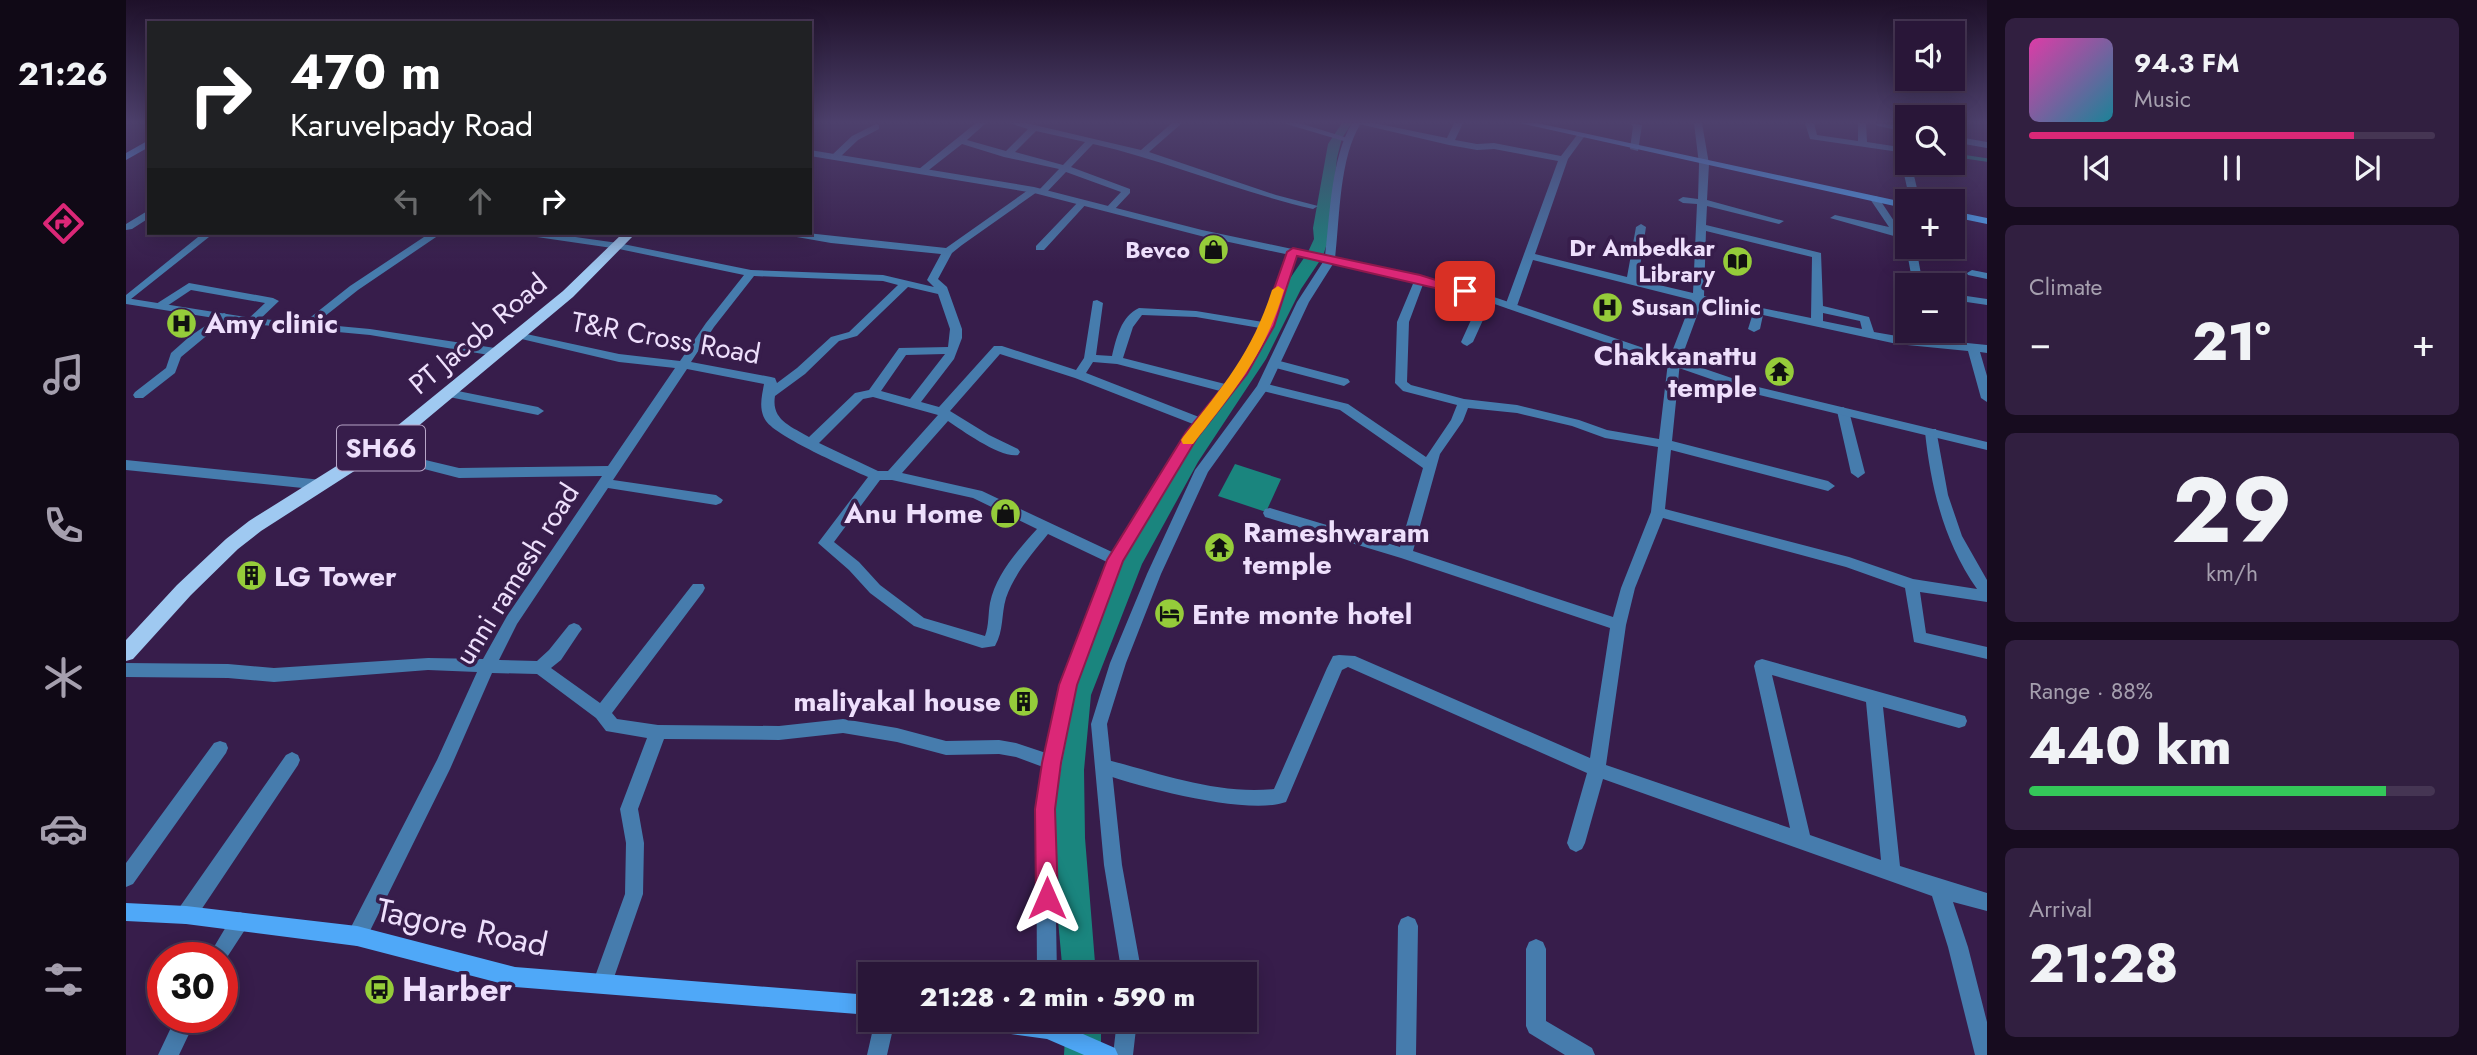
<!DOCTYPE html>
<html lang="en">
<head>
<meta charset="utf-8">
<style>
	body { margin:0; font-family:Jost,sans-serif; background:#311f40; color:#f1f3f6; height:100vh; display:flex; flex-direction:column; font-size:26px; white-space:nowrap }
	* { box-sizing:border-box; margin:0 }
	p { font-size:23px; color:#a59fae }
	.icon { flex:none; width:38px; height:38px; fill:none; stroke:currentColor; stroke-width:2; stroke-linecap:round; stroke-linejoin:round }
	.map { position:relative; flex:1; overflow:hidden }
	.panel { display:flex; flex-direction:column; gap:18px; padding:18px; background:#170c1f; width:490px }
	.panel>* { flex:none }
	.top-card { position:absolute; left:21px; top:21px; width:665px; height:214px; border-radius:0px; box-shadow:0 4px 18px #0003,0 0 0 2px #453553; background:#202124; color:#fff; overflow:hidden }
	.buttons { position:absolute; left:1769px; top:21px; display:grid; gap:14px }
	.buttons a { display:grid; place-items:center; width:70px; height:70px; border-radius:0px; background:#291638; box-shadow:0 4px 18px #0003,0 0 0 2px #453553; font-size:35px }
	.speed { position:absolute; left:21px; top:942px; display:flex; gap:14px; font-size:35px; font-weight:700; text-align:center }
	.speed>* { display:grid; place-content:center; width:91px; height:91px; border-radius:50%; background:#291638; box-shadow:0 4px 18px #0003,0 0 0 2px #453553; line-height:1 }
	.speed .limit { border:10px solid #d22; background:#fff; color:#111 }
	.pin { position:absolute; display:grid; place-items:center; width:60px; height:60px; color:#fff; margin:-30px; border-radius:14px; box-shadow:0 4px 10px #0006 }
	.me { position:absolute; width:77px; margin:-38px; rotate:0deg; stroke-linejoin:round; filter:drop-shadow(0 0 5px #0008) }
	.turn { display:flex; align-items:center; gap:24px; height:147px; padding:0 28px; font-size:32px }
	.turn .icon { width:91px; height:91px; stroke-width:2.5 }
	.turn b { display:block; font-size:49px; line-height:60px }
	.lanes { display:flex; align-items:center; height:66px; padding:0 28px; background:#0003; justify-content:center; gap:35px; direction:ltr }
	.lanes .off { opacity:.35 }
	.big { font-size:52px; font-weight:800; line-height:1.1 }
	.panel .tile { flex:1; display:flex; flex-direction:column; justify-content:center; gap:10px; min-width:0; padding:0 24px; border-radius:10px; background:#311f40 }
	.panel .dial { align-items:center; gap:0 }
	.dial b { font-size:91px; line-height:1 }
	.song { display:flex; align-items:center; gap:21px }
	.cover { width:84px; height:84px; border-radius:10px; background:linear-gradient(135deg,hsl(320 70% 55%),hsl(190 70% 35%)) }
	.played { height:7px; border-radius:4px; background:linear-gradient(90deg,#db2777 80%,#453553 80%) }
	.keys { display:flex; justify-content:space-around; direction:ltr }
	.heat { display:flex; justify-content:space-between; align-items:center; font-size:38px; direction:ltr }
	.charge { height:10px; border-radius:5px; background:linear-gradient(90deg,#34c759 88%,#453553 0) }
	.trip { position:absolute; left:732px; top:962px; width:399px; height:70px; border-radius:0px; background:#291638; box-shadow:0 4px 18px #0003,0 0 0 2px #453553; font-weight:800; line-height:70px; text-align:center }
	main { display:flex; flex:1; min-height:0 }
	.menu { display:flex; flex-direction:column; width:126px; justify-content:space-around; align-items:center; background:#100916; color:#a59fae }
	.menu .icon { width:49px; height:49px }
	.menu .current { color:#db2777 }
	.menu b { font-size:32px; color:#f1f3f6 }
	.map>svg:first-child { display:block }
</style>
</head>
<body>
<main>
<nav class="menu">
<b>21:26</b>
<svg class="icon current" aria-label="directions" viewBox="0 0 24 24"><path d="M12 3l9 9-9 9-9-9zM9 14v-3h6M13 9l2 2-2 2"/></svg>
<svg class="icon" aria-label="music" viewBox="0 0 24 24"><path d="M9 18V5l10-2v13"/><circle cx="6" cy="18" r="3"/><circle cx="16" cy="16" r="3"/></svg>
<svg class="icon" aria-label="phone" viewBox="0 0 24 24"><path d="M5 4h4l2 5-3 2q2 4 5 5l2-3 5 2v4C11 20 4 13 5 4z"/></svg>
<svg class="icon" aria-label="climate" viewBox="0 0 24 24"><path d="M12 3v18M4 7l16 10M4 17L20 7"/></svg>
<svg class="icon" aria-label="car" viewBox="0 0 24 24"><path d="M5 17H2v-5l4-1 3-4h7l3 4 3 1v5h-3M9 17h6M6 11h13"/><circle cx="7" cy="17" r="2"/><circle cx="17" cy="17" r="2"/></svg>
<svg class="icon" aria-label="filters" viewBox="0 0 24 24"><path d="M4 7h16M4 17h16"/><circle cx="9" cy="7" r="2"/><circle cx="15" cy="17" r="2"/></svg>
</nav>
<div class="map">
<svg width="1861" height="1055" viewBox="0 0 1861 1055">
	<rect width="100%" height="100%" fill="#371d4b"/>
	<path fill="#1a857e" d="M1216,123H1226L1216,138L1211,158L1203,237L1197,256L1175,289L1140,359L1072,462L1016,564L965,695L958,770L959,838L970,975H937L922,811L946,691L995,559L1046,474L1097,402L1163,280L1182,252L1188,239L1187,228L1202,144Z
		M1109,464L1155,479L1140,512L1092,496Z
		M940,1020H975V1055H938Z"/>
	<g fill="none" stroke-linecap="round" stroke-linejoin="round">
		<path stroke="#1a857e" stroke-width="3.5" d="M1782,130L1771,143L1782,148
			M1827,155L1861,160"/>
		<path fill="#467cad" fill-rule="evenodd" d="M850,123H860L841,140L880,151L902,129L883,123H900L1015,150L1046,123H1056L1023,152L1150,195L1192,206L1187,209C1112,192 1042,161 967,144L945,167L1004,189V193L987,211L979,209L995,192L940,172L919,194L911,192L836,245L826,253L812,279L821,287L836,329V338L828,359L795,402L813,407L868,346H876L950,370L958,358L967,301L971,300L977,303L970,355L986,356C990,339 995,316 1013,308L1070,311L1137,322L1162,252L1167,249L1172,252L1147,326L1120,374L1070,438L996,561L950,685L928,809L931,975H911L910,809L917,767L890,757L873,754L820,755L771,742L717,733L653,740L538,739L512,809L518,843L517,894L484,989L477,992L470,989L467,982L499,894L500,843L494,809L521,738L480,731L470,718L411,674L366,673L324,769L238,943L231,946L224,943L221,936L224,929L311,760L351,672L302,670L148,682L102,678L0,677V663L102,664L148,668L302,658L357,659L381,616L476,476L333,478L244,455L242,452L244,449L249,448L333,468L482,466L549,368L493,362L387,337V333L391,332L493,354L554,361L580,323L618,275L493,249L404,236L399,233H421L492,243L625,270L757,275L808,287L801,280L815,254L705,243L665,236L660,233H681L820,248L905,188L913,190L933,169L878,157L836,144L799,173H793V169ZM910,131L959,142L937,165L889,152ZM628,276L757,281L772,285L723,332L705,337L671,368L651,383L649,378L645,377L565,362L588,327ZM782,287L812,294L824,329L822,347L773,348L743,390L729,393L683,437C665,426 645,420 649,396L679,374L713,341L731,336ZM1016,315L1070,317L1134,328L1109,372L1099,384L997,358L1007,327ZM819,354L784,399L755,391L780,355ZM874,354L949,378L1067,424L986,552L856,491L776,473L822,421C837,431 874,458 892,455L894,452L892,449L863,435L824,411ZM967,362L991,364L1094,391L1073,417L960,373ZM561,369L638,384C636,396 632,409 640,421C651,437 722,468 742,477L692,543L723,570L744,593L788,626L856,648L869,646C878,630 875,615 880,598C888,574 906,554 922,534L981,562L934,685L920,753L890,743L873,740L820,741L771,728L717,719L653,726L532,725L491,719L486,713L577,592L579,588L577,584H567L474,703L425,668L435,660L453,633L456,629L453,625L448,623L443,625L423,650L411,661L373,660L391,624L482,488L590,505L595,503L597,500L590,495L487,480ZM747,397L812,415L762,471H752L693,443L737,399ZM754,480H766L847,498L911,529C892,550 870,574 864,603C862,614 863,625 859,636L798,618L754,585L733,562L708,542Z
			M1157,123H1173L1225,139L1221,142Z
			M1229,123H1248L1321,138L1328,123H1337L1329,140L1351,144L1368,143L1435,156L1451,135H1457L1458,137L1442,159L1409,254L1501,277L1510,227L1515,224L1520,227L1512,280L1567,293L1571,204L1557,203L1552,200L1557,197L1572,199L1573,164L1568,123H1576L1583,164L1581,200L1658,221L1653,224L1581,206L1580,225L1695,253L1697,306L1743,317L1748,332L1771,336L1861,345V353L1854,352L1861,376V402L1855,398L1842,351L1771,344L1637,315L1634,329L1628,332L1622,329L1627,313L1576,302L1554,362L1546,441L1702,481L1709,486L1702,491L1545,450L1539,509L1723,557L1787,579L1851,589C1818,542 1805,488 1799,432L1800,429H1810L1822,495L1836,536L1861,580V602L1794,592L1800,633L1861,647V659L1788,642L1779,588L1720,567L1537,518L1509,588L1500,625L1480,765L1664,828L1628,666L1630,661L1636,659L1839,716L1841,721L1839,726L1833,728L1757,707L1774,866L1861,893V911L1827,902L1842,947L1861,1022V1055H1849L1822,947L1806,896L1477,779L1459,843L1456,849L1450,852L1444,849L1441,843L1461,773L1222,667L1216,670L1160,802C1122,816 1012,787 972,772L969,767L972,762L978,759C1033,773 1091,795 1148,789L1201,668L1207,656L1213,655L1229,656L1464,758L1484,628L1275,558L1139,517L1137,513L1139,509L1144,508L1274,547L1297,468L1214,410L1133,390L1131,387L1137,383L1222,404L1300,457L1325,420L1331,405L1277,391L1269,383L1271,322L1289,279L1294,276L1299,279L1283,322L1281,382L1285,385L1338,399L1391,405L1453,420L1481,430L1533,439L1542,362L1566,300L1407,260L1391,306L1385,309L1381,308L1379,306L1432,161L1368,149L1351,150L1323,145ZM1580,231L1686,257L1685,318L1578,296ZM1697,313L1734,321L1736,329L1697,321ZM1342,408L1391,413L1446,426L1479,438L1532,447L1525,512L1495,588L1487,617L1287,551L1314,454L1337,421ZM1646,675L1740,702L1755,860L1684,835Z
			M1503,123L1516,125L1512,151L1504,149L1507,126Z
			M1679,123H1688L1691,135L1732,141V123H1740L1741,142L1780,148L1782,163H1785L1794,201H1784L1773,152L1684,139Z
			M1748,123L1782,126V132L1752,126Z
			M750,124L753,125V129L732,140L712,159H706V155L726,136Z
			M1827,136L1861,142V148L1827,142Z
			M1749,196L1752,197L1774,230L1782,233V240L1704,218L1709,215L1763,227L1744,199Z
			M954,200L962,202L918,250H910V246Z
			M23,210V218L6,229L0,230V224Z
			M77,233H88L0,303V295Z
			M304,233H316L232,290L184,328H176V324L224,286Z
			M1782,245V247H1790L1797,285H1787L1780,247Z
			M1846,270L1861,273V279L1842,275L1841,273Z
			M63,283L147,298L153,301L130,323L126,324L120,321L139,303L65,290L38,308H30V304Z
			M1827,294L1861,299V305L1827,300Z
			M1361,295L1367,298L1347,342L1341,346L1337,344L1335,342L1355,298Z
			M98,313L104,316L102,318L55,357L49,373L17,398H9L7,395L9,392L40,368L45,353L63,337Z
			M1150,360L1222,379L1224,382L1218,386L1146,367V361Z
			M322,389L412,407L418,411L412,415L318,396L316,393L318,390Z
			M1717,407L1723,411L1739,473L1732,478L1725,473L1711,411Z
			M0,460L196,480L203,485L196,490L0,470Z
			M94,741L100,743L102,748L100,753L7,884L0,887V863L88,743Z
			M166,752L172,755L174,760L172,765L67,922L60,924L53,922L51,915L53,908L160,755Z
			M114,912L121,915L124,922L96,965V957H82L107,915Z
			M1282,916L1289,919L1292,926L1290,1055H1270L1272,926L1275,919Z
			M1410,939L1417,942L1420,949V1021L1466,1048L1469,1055H1439L1403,1033L1400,1026V949L1403,942Z
			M50,1017H71L53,1055H32Z
			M749,1020H769L761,1055H741Z"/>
		<path fill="#467cad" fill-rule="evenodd" d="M1226,123H1235C1213,158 1214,217 1209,258L1294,276L1365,296L1632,387L1861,442V450L1625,393L1357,300L1292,282L1207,264L1183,302L1143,387L1082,472L1035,574L1000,663L981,724L996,865L1016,975H996L978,865L965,724L984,663L1021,574L1069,470L1131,386L1171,302L1197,262L1075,236L908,193L684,156V150L908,187L1076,230L1199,256C1204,215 1205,158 1226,123Z
			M0,298L126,318L244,329L369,348L375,352L369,356L244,335L126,324L0,304Z
			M991,1020H1011L1007,1055H987Z"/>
		<path fill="#4fa8f8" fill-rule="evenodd" d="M1393,123H1411L1782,203V209Z
			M23,140V147L0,160V153Z
			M1827,211L1861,218V224L1827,217Z
			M0,903L60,906L231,926L389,967L744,995V1015L389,987L231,946L60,924L0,921Z
			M847,1020H925L989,1048L992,1055H958L921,1039L857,1030L850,1027Z"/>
		<path fill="#9fc9f1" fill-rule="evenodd" d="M497,233H510L447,297L272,443L135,531L112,549L65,595L7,659L0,661V640L51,585L100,539L123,521L260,435L437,291Z"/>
	</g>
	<linearGradient id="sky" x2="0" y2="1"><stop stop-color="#1e1029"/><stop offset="0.45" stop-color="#4d406c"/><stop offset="1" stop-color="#4d406c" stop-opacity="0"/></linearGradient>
	<rect width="1861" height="271" fill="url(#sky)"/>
	<path fill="#db2777" stroke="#8e194d" stroke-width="2" d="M1167,248L1294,275L1345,291L1339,295L1171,256L1148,326L1121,374L1071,438L997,561L951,685L935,763L929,809L932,898L929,906L921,909L913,906L910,898L909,809L916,763L933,685L981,560L1060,432L1109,372L1135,326L1161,252Z"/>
	<path fill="#f59e0b" d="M1152,286L1158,290C1139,355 1108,391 1067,444H1057L1055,440L1057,437C1097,386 1126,353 1146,290Z"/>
	<defs>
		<symbol id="shop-disc" viewBox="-11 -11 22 22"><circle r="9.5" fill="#95cc3a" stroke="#371d4b"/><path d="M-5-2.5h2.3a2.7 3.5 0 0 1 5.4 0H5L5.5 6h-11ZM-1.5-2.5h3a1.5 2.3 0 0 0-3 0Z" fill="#111"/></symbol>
		<symbol id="library-disc" viewBox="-11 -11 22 22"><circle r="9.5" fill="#95cc3a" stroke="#371d4b"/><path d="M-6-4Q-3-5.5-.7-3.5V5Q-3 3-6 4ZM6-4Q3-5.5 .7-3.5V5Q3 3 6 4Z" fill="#111"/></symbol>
		<symbol id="hospital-disc" viewBox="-11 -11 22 22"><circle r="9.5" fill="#95cc3a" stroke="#371d4b"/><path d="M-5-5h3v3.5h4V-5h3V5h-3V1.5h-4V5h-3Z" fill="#111"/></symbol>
		<symbol id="temple-disc" viewBox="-11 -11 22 22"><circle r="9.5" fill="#95cc3a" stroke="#371d4b"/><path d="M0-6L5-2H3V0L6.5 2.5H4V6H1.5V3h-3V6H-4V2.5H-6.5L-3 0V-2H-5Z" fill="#111"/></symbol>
		<symbol id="building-disc" viewBox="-11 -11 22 22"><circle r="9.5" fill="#95cc3a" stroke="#371d4b"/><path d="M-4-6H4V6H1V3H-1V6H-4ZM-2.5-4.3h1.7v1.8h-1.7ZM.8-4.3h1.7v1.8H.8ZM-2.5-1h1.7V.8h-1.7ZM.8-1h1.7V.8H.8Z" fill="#111"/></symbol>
		<symbol id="hotel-disc" viewBox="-11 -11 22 22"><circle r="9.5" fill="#95cc3a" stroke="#371d4b"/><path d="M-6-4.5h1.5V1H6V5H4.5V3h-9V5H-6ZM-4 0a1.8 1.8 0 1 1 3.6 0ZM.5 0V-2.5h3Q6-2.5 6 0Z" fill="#111"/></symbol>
		<symbol id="bus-disc" viewBox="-11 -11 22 22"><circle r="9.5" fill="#95cc3a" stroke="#371d4b"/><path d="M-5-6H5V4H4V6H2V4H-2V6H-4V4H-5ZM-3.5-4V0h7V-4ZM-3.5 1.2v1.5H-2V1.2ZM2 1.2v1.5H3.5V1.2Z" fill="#111"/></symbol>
	</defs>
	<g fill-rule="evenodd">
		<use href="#shop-disc" x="1070" y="232" width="35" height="35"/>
		<use href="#library-disc" x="1594" y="244" width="35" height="35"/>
		<use href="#hospital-disc" x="1464" y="290" width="35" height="35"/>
		<use href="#hospital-disc" x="38" y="306" width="35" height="35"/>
		<use href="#temple-disc" x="1636" y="354" width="35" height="35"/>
		<use href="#shop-disc" x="862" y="496" width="35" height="35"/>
		<use href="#temple-disc" x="1076" y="530" width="35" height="35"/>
		<use href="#building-disc" x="108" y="558" width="35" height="35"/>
		<use href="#hotel-disc" x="1026" y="596" width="35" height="35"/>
		<use href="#building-disc" x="880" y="684" width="35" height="35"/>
		<use href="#bus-disc" x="236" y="972" width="35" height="35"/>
	</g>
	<g text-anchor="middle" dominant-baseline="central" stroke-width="7" stroke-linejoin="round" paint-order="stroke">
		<g font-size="23" font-weight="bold" fill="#eedffc" stroke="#371d4b" text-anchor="end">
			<text x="1589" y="248">Dr Ambedkar<tspan x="1589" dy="26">Library</tspan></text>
			<text x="1064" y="250">Bevco</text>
			<text x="1505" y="307" text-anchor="start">Susan Clinic</text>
		</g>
		<rect fill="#371d4b" stroke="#b7a5c7" stroke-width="2" x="211" y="425.5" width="88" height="45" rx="5"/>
		<g font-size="26" font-weight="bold" fill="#eedffc">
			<text x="255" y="448">SH66</text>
		</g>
		<g font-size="28" font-weight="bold" fill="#eedffc" stroke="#371d4b" text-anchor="start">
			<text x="79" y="323">Amy clinic</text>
			<text x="1631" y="355" text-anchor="end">Chakkanattu<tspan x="1631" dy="32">temple</tspan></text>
			<text x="857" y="513" text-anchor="end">Anu Home</text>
			<text x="1117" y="532">Rameshwaram<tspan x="1117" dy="32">temple</tspan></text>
			<text x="148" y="576">LG Tower</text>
			<text x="1066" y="614">Ente monte hotel</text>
			<text x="875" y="701" text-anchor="end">maliyakal house</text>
		</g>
		<g font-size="28" fill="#eedffc" stroke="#371d4b">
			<text transform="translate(352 334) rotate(-40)">PT Jacob Road</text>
			<text transform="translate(540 338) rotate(10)">T&amp;R Cross Road</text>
			<text transform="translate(391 574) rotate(-58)">unni ramesh road</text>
		</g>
		<g font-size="33" fill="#eedffc" stroke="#371d4b">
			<text transform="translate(336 927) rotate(12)">Tagore Road</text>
		</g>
		<g font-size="33" font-weight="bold" fill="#eedffc" stroke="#371d4b" text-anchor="start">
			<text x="276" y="989">Harber</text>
		</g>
	</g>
</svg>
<div class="buttons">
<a><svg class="icon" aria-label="sound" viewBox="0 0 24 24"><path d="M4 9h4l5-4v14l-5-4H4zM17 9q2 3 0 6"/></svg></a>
<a><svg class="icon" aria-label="search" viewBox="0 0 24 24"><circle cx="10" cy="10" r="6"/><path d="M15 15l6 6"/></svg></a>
<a>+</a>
<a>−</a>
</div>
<div class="speed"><div class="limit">30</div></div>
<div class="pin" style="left:1339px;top:291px;background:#d93025"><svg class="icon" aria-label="arrive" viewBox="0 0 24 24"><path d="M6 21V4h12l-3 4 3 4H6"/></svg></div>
<svg class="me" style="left:921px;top:898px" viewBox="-20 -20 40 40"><path d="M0-17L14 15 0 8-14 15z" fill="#db2777" stroke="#fff" stroke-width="4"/></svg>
<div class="trip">21:28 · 2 min · 590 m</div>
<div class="top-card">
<div class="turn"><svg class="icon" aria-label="right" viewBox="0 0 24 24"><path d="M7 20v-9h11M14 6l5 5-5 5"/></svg><div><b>470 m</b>Karuvelpady Road</div></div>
<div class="lanes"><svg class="icon off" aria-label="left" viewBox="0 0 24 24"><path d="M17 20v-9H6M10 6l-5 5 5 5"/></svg><svg class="icon off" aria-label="ahead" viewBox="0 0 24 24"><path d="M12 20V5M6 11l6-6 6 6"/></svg><svg class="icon" aria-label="right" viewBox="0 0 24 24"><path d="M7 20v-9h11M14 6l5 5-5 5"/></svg></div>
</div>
</div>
<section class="panel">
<div class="tile">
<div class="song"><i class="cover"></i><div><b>94.3 FM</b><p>Music</p></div></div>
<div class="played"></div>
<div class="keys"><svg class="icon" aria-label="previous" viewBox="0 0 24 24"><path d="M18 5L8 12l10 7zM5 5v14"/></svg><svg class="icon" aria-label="pause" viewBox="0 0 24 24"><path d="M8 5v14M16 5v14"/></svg><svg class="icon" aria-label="next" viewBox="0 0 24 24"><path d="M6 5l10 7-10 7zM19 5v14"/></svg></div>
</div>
<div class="tile"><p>Climate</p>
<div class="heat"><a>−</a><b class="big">21°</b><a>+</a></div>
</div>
<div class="tile dial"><b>29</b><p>km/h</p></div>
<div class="tile"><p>Range · 88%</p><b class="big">440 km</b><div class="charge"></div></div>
<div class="tile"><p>Arrival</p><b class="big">21:28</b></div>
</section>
</main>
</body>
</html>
